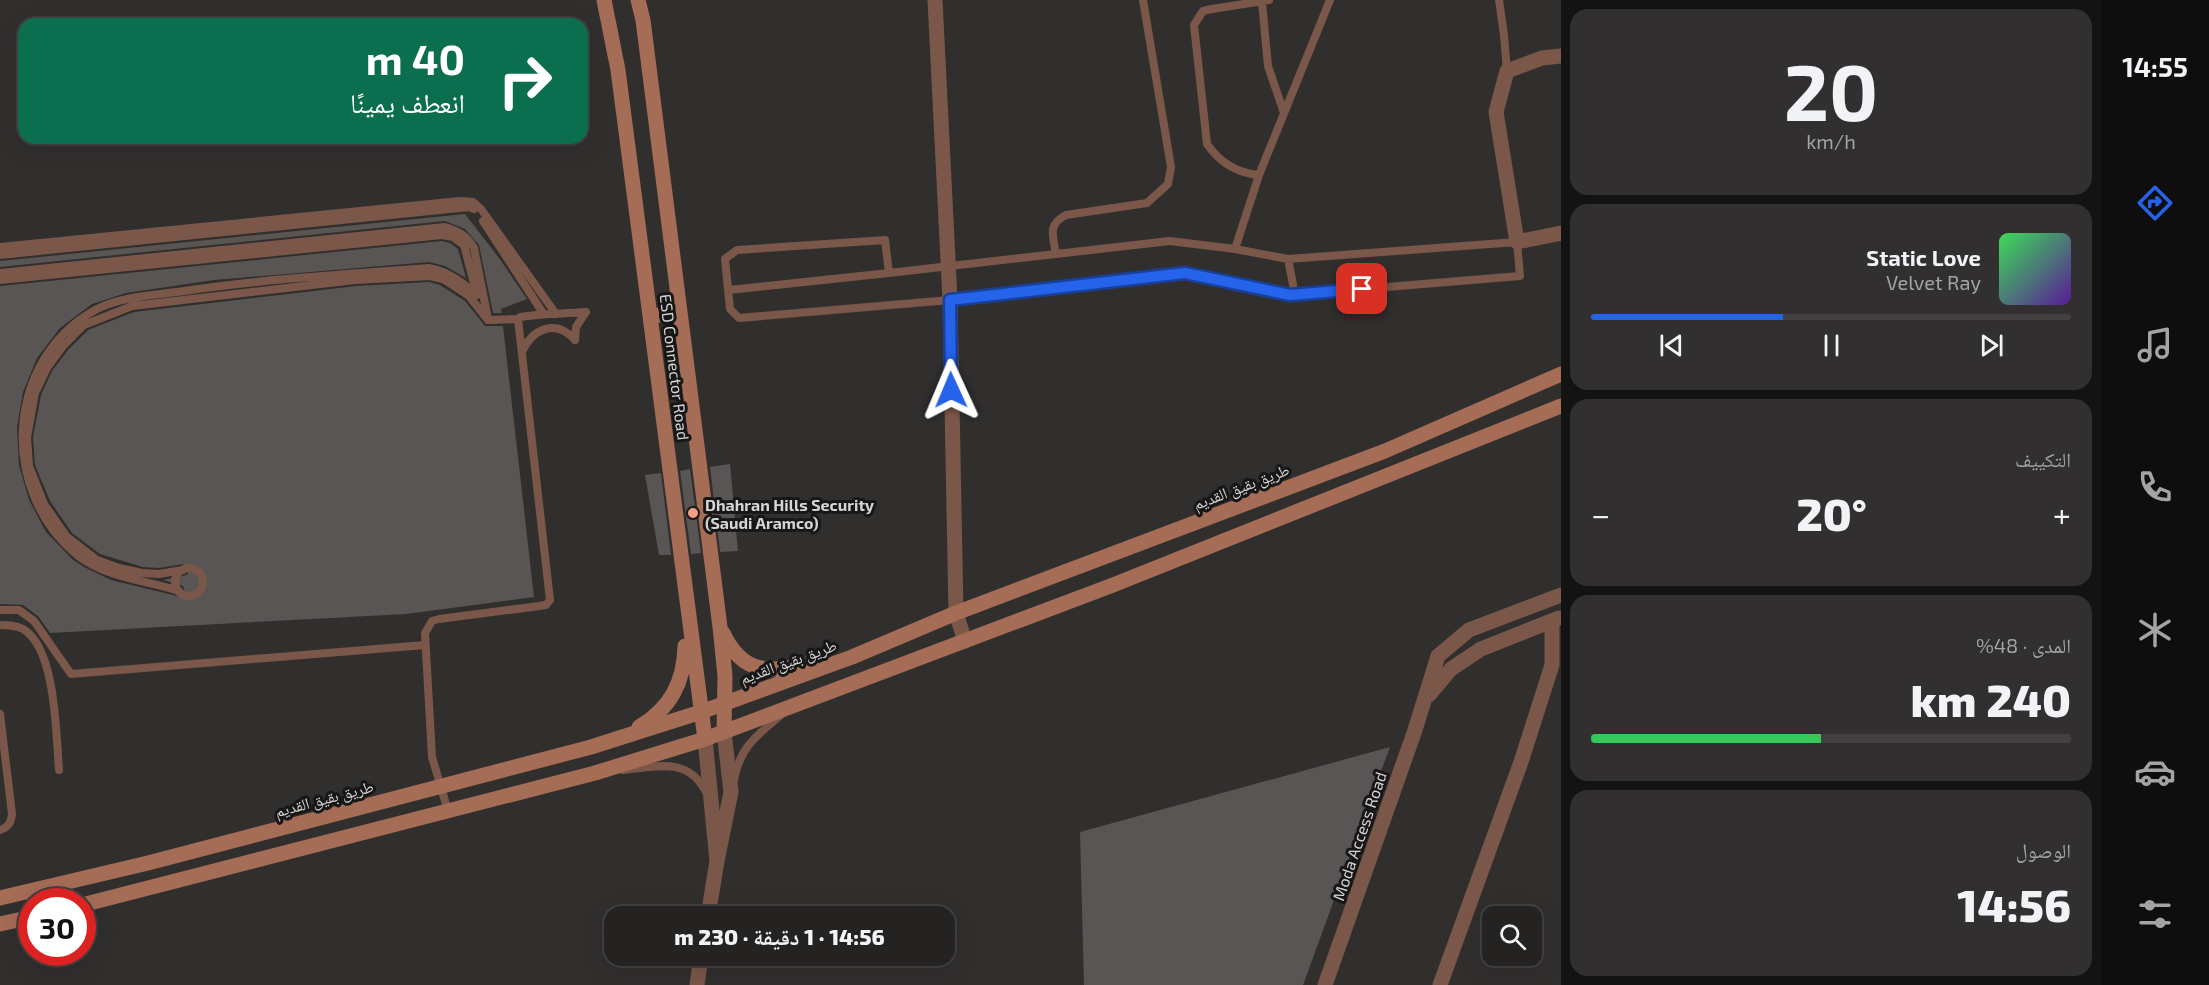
<!DOCTYPE html>
<html lang="ar">
<head>
<meta charset="utf-8">
<style>
	body { margin:0; font-family:"Exo 2","Noto Naskh Arabic",sans-serif; background:#312f2f; color:#f1f3f6; direction:rtl; height:100vh; display:flex; flex-direction:column; font-size:22px; white-space:nowrap }
	* { box-sizing:border-box; margin:0 }
	p { font-size:20px; color:#a3a4a5 }
	.icon { flex:none; width:33px; height:33px; fill:none; stroke:currentColor; stroke-width:2; stroke-linecap:round; stroke-linejoin:round }
	.map { position:relative; flex:1; overflow:hidden; direction:ltr }
	.panel { display:flex; flex-direction:column; gap:9px; padding:9px; background:#141313; width:540px }
	.panel>* { flex:none }
	.top-card { position:absolute; left:18px; top:18px; width:570px; height:126px; border-radius:18px; box-shadow:0 6px 24px #0002,0 0 0 2px #424040; direction:rtl; background:#0b6e4f; color:#fff; overflow:hidden }
	.fabs { position:absolute; left:1482px; top:906px; display:grid; gap:12px }
	.fabs a { display:grid; place-items:center; width:60px; height:60px; border-radius:12px; background:#252322; box-shadow:0 6px 24px #0002,0 0 0 2px #424040; font-size:30px }
	.speed { position:absolute; left:18px; top:888px; display:flex; gap:12px; font-size:30px; font-weight:700; text-align:center }
	.speed>* { display:grid; place-content:center; width:78px; height:78px; border-radius:50%; background:#252322; box-shadow:0 6px 24px #0002,0 0 0 2px #424040; line-height:1 }
	.speed .limit { border:9px solid #d22; background:#fff; color:#111 }
	.pin { position:absolute; display:grid; place-items:center; width:51px; height:51px; color:#fff; margin:-26px; border-radius:12px; box-shadow:0 3px 9px #0006 }
	.me { position:absolute; width:66px; margin:-33px; rotate:359deg; stroke-linejoin:round; filter:drop-shadow(0 0 4px #0008) }
	.turn { display:flex; align-items:center; gap:21px; height:126px; padding:0 24px; font-size:27px }
	.turn .icon { width:78px; height:78px; stroke-width:2.5 }
	.turn b { display:block; font-size:42px; line-height:51px }
	.big { font-size:45px; font-weight:800; line-height:1.1 }
	.panel .tile { flex:1; display:flex; flex-direction:column; justify-content:center; gap:9px; min-width:0; padding:0 21px; border-radius:18px; background:#312f2f }
	.panel .dial { align-items:center; gap:0 }
	.dial b { font-size:78px; line-height:1 }
	.song { display:flex; align-items:center; gap:18px }
	.cover { width:72px; height:72px; border-radius:9px; background:linear-gradient(135deg,hsl(130 70% 55%),hsl(270 70% 35%)) }
	.played { height:6px; border-radius:3px; background:linear-gradient(90deg,#2563eb 40%,#424040 40%) }
	.keys { display:flex; justify-content:space-around; direction:ltr }
	.heat { display:flex; justify-content:space-between; align-items:center; font-size:33px; direction:ltr }
	.charge { height:9px; border-radius:4px; background:linear-gradient(90deg,#34c759 48%,#424040 0) }
	.trip { position:absolute; left:604px; top:906px; width:351px; height:60px; border-radius:18px; background:#252322; box-shadow:0 6px 24px #0002,0 0 0 2px #424040; font-weight:800; line-height:60px; text-align:center; direction:rtl }
	main { display:flex; flex:1; min-height:0 }
	.dock { display:flex; flex-direction:column; width:108px; justify-content:space-around; align-items:center; background:#0f0e0e; color:#a3a4a5 }
	.dock .icon { width:42px; height:42px }
	.dock .on { color:#2563eb }
	.dock b { font-size:27px; color:#f1f3f6 }
	.map>svg:first-child { display:block }
</style>
</head>
<body>
<main>
<nav class="dock">
<b>14:55</b>
<svg class="icon on" aria-label="directions" viewBox="0 0 24 24"><path d="M12 3l9 9-9 9-9-9zM9 14v-3h6M13 9l2 2-2 2"/></svg>
<svg class="icon" aria-label="music" viewBox="0 0 24 24"><path d="M9 18V5l10-2v13"/><circle cx="6" cy="18" r="3"/><circle cx="16" cy="16" r="3"/></svg>
<svg class="icon" aria-label="phone" viewBox="0 0 24 24"><path d="M5 4h4l2 5-3 2q2 4 5 5l2-3 5 2v4C11 20 4 13 5 4z"/></svg>
<svg class="icon" aria-label="climate" viewBox="0 0 24 24"><path d="M12 3v18M4 7l16 10M4 17L20 7"/></svg>
<svg class="icon" aria-label="car" viewBox="0 0 24 24"><path d="M5 17H2v-5l4-1 3-4h7l3 4 3 1v5h-3M9 17h6M6 11h13"/><circle cx="7" cy="17" r="2"/><circle cx="17" cy="17" r="2"/></svg>
<svg class="icon" aria-label="filters" viewBox="0 0 24 24"><path d="M4 7h16M4 17h16"/><circle cx="9" cy="7" r="2"/><circle cx="15" cy="17" r="2"/></svg>
</nav>
<section class="panel">
<div class="tile dial"><b>20</b><p>km/h</p></div>
<div class="tile">
<div class="song"><i class="cover"></i><div><b>Static Love</b><p>Velvet Ray</p></div></div>
<div class="played"></div>
<div class="keys"><svg class="icon" aria-label="previous" viewBox="0 0 24 24"><path d="M18 5L8 12l10 7zM5 5v14"/></svg><svg class="icon" aria-label="pause" viewBox="0 0 24 24"><path d="M8 5v14M16 5v14"/></svg><svg class="icon" aria-label="next" viewBox="0 0 24 24"><path d="M6 5l10 7-10 7zM19 5v14"/></svg></div>
</div>
<div class="tile"><p>التكييف</p>
<div class="heat"><a>−</a><b class="big">20°</b><a>+</a></div>
</div>
<div class="tile"><p>المدى · 48%</p><b class="big">240 km</b><div class="charge"></div></div>
<div class="tile"><p>الوصول</p><b class="big">14:56</b></div>
</section>
<div class="map">
<svg width="1561" height="985" viewBox="0 0 1561 985">
	<rect width="100%" height="100%" fill="#312f2e"/>
	<path fill="#585554" d="M465,214L499,258L527,299L501,309L502,313H493L479,245L465,229L445,221L0,267V261Z
		M442,241L450,243L458,249L466,278L445,266L429,262L214,280L126,293L92,304L60,328L37,358L23,392L17,427L19,465L29,500L46,532L73,560L86,568L111,580L181,597L185,592L183,586L163,580L187,575L189,570L187,566L183,564L159,568L143,567L100,554L72,533L50,501L35,465L33,437L41,395L52,371L68,350L88,330L134,312L356,286L429,282L440,285L465,301L485,326H503L534,597L406,614L50,633L38,616L23,605L0,604V286Z
		M730,464L738,551L720,552L710,467Z
		M690,469L701,553L691,554L680,471Z
		M661,473L671,555H659L645,475Z
		M1390,747L1303,985H1084L1080,832Z"/>
	<g fill="none" stroke-linecap="round" stroke-linejoin="round">
		<path stroke="#7b5749" stroke-width="8" d="M1499,0L1504,35L1507,71
			M1262,2L1268,66L1284,113
			M1259,175L1330,0
			M483,221L543,313
			M885,240L889,273L1170,241L1235,249L1288,259L1517,242L1520,276L1290,295L1185,273L950,300L739,318L730,309L725,259L737,250Z
			M0,247L460,201L473,202L481,209L556,314
			M1235,249L1259,175C1237,173 1220,163 1207,144L1194,25L1203,11L1212,9L1269,0
			M1056,254C1053,235 1047,225 1066,215L1147,203L1168,184L1171,167L1143,0
			M0,255L469,207L474,209
			M1288,259L1295,295
			M0,273L445,227C459,231 467,236 474,248L488,319
			M0,280L442,235L453,237L464,245L477,295
			M729,290L889,273
			M575,340L576,327L586,312
			M522,352C532,329 556,318 575,340
			M175 582a14 14 0 1 1 28 0a14 14 0 1 1-28 0Z
			M183,570L159,574L142,573L119,568L97,560L67,537L44,504L29,466L27,437L35,393L47,368L63,346L84,325L132,306L355,280L430,276L443,279L469,296L488,320L518,319
			M179,591C145,580 107,578 77,555C0,492 4,361 95,310C122,296 155,295 184,291C265,279 347,274 429,268C449,272 462,282 477,295
			M0,610H19L34,621L71,674L425,645
			M0,625C8,625 15,625 23,629C56,648 56,735 59,770
			M0,714L12,814C11,822 9,827 0,830
			M623,770C656,767 688,756 706,792
			M734,780C740,747 756,736 781,715
			M448,811L432,757L425,633L432,621L439,619L532,607L546,605L550,600L518,319L520,317C542,313 563,314 586,312"/>
		<path stroke="#7b5749" stroke-width="15" d="M935,0L950,300L956,613L965,641
			M1561,56L1542,58L1507,71L1496,112L1517,242L1561,233
			M1429,695L1451,669L1481,649L1559,618
			M705,739L717,861L731,792L724,732
			M708,916L717,861
			M697,985L701,956
			M1325,985L1414,733L1438,656L1469,630L1561,595
			M1440,985L1521,762L1552,665V621"/>
		<path stroke="#a56c56" stroke-width="15" d="M604,0L618,70L705,739
			M638,0L643,20L720,627L725,676L724,732
			M650,316L680,313
			M723,633C743,676 770,672 811,664
			M639,727C671,708 684,682 685,646
			M0,898L148,863L591,747L701,712L852,657L956,613L1385,451L1561,374
			M82,905L595,773L705,739L1113,585L1561,406
			M0,924L32,917"/>
	</g>
	<g fill="none" stroke-linecap="round" stroke-linejoin="round">
		<defs>
			<path id="route" d="M951,390L950,300L1185,273L1290,295L1362,289"/>
		</defs>
		<use href="#route" stroke="#184099" stroke-width="15"/>
		<use href="#route" stroke="#2563eb" stroke-width="10"/>
	</g>
	<circle fill="#f2a081" stroke="#181717" stroke-width="2" cx="693" cy="513" r="6"/>
	<g text-anchor="middle" dominant-baseline="central" stroke-width="6" stroke-linejoin="round" paint-order="stroke">
		<g font-size="16" fill="#d7d5d4" stroke="#181717">
			<text transform="translate(675 367) rotate(83)">ESD Connector Road</text>
			<text transform="translate(1241 486) rotate(-21)">طريق بقيق القديم</text>
			<text transform="translate(788 661) rotate(-20)">طريق بقيق القديم</text>
			<text transform="translate(324 798) rotate(-15)">طريق بقيق القديم</text>
			<text transform="translate(1359 836) rotate(-71)">Moda Access Road</text>
		</g>
		<g font-size="16" font-weight="bold" fill="#d7d5d4" stroke="#181717" text-anchor="start">
			<text x="705" y="504">Dhahran Hills Security<tspan x="705" dy="18">(Saudi Aramco)</tspan></text>
		</g>
	</g>
</svg>
<div class="fabs">
<a><svg class="icon" aria-label="search" viewBox="0 0 24 24"><circle cx="10" cy="10" r="6"/><path d="M15 15l6 6"/></svg></a>
</div>
<div class="speed"><div class="limit">30</div></div>
<div class="pin" style="left:1362px;top:289px;background:#d93025"><svg class="icon" aria-label="arrive" viewBox="0 0 24 24"><path d="M6 21V4h12l-3 4 3 4H6"/></svg></div>
<svg class="me" style="left:951px;top:390px" viewBox="-20 -20 40 40"><path d="M0-17L14 15 0 8-14 15z" fill="#2563eb" stroke="#fff" stroke-width="4"/></svg>
<div class="trip">14:56 · 1 دقيقة · 230 m</div>
<div class="top-card">
<div class="turn"><svg class="icon" aria-label="right" viewBox="0 0 24 24"><path d="M7 20v-9h11M14 6l5 5-5 5"/></svg><div><b>40 m</b>انعطف يمينًا</div></div>
</div>
</div>
</main>
</body>
</html>
